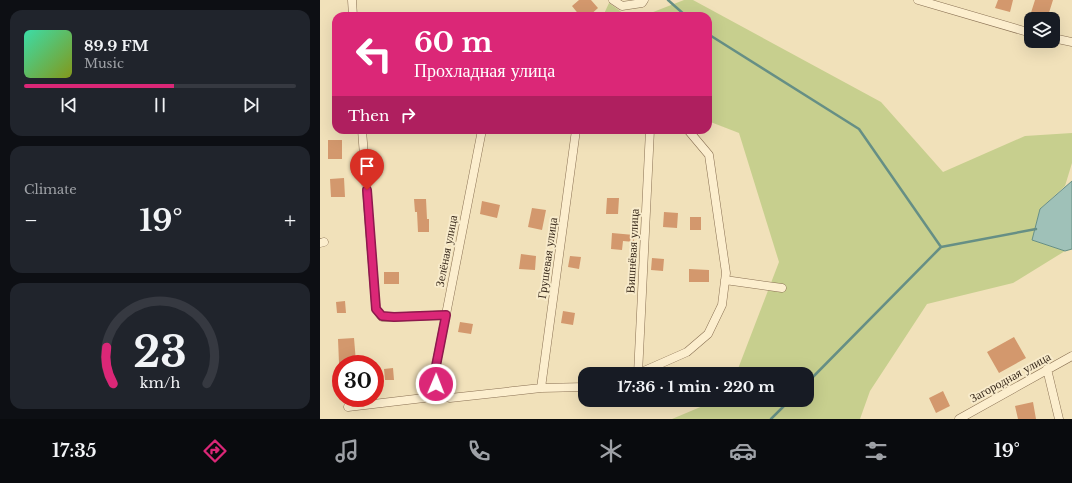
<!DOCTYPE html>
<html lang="en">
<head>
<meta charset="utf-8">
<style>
	body { margin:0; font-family:"Libre Baskerville",serif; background:#20242c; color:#f1f3f6; height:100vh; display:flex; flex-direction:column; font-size:15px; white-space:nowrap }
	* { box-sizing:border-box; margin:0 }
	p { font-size:13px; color:#9ea1a6 }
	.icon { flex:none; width:22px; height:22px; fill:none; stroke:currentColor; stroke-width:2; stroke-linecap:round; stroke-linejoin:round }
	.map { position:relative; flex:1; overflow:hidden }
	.details { display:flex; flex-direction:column; gap:10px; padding:10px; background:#0d0f14; width:320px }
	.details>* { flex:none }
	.banner { position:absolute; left:12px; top:12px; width:380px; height:122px; border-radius:12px; box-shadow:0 4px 16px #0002; background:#db2777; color:#fff; overflow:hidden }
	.tools { position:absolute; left:704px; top:12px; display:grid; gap:8px }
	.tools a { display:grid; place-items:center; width:36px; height:36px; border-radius:8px; background:#171b24; box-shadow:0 4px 16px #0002; font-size:20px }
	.speed { position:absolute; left:12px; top:355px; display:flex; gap:8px; font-size:20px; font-weight:700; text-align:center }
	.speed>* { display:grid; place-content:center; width:52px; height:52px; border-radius:50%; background:#171b24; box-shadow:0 4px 16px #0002; line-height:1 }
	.speed .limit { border:6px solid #d22; background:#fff; color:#111 }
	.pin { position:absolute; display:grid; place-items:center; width:34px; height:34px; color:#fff; margin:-41px -17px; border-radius:50% 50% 50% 0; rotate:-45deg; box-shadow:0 0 4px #0007 }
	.pin .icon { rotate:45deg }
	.me { position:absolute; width:44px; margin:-22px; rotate:1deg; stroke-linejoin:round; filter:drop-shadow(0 0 3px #0008) }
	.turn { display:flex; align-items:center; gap:14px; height:84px; padding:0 16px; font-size:18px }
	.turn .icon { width:52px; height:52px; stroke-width:2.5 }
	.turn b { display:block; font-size:28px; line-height:34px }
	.then { display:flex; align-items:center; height:38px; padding:0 16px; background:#0003; gap:8px; font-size:15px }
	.big { font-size:30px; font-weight:700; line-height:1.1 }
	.details .card { flex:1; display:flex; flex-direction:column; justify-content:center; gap:6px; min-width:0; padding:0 14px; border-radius:12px; background:#20242c }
	.details .dial { align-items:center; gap:0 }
	.dial svg { height:104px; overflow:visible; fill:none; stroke:#363941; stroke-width:7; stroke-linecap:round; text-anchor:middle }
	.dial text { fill:#f1f3f6; stroke:none }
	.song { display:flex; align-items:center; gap:12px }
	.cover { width:48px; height:48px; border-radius:6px; background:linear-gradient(135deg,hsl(160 70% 55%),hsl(70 70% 35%)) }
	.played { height:4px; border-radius:2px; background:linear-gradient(90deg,#db2777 55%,#363941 55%) }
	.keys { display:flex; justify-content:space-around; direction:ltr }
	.heat { display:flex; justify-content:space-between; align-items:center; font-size:22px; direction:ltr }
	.trip { position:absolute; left:258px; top:367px; width:236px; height:40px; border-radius:12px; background:#171b24; box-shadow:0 4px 16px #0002; font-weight:700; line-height:40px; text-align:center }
	.tab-bar { display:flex; height:64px; justify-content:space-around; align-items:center; background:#090b0e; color:#9ea1a6 }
	.tab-bar .icon { width:28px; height:28px }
	.tab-bar .selected { color:#db2777 }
	.tab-bar b { font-size:18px; color:#f1f3f6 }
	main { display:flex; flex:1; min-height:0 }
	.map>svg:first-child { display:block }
</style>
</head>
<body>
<main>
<section class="details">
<div class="card">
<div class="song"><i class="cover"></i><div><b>89.9 FM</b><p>Music</p></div></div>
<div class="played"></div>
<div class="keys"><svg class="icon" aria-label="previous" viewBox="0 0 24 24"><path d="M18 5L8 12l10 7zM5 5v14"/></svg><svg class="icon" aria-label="pause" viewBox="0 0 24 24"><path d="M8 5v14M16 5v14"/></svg><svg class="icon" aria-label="next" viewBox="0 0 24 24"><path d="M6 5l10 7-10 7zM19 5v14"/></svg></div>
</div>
<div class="card"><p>Climate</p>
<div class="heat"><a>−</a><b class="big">19°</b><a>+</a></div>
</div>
<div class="card dial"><svg viewBox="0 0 100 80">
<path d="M14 69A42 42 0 1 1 86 69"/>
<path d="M14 69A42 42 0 0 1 9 41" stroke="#db2777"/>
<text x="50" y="56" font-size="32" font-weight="700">23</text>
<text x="50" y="72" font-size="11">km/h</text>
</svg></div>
</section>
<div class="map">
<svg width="752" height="419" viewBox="0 0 752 419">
	<rect width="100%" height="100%" fill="#f1e1ba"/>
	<path fill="#c7cf8e" d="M364,0H373L561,102L623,172L705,136L752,133V163L745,186L720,209L712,240L745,251L693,283L607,304L550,391L540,419H352L397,400H487V374H416L459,262L419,133L388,121V16H323Z
		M289,3L307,16H283Z"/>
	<path fill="#9fc1b8" stroke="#668f85" d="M752,181V249L745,251L712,240L720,209Z"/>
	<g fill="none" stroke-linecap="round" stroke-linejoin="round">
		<path stroke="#668f85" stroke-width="2.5" d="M348,0L366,16
			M388,34L539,129L621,247
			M487,383L621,247L716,229
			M451,419L470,400"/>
	</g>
	<path fill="#d3986d" d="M259,0H271L278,8L269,16H260L252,6Z
		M678,0H693L690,12L675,8Z
		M715,0H733L727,19H709Z
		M8,140H22V159H8Z
		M24,178L25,197H11L10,179Z
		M287,198H299L298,214H286Z
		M94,199H106L107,219H109V232H98L97,212H95Z
		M162,201L180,205L177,218L160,214Z
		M212,208L226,210L222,230L208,227Z
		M344,212L358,213L357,228L343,227Z
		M370,217H381V230H370Z
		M292,233L314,235V242L303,241L302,250L291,249Z
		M201,254L216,256L215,270L199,269Z
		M250,256L261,257L259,269L248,267Z
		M332,258L344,259L343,271L331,270Z
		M369,269L389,270V282H369Z
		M64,272H79V284H64Z
		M25,301L26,313H17L16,302Z
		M243,311L255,313L253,325L241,323Z
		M140,322L153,324L151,334L138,332Z
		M694,337L706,358L679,373L667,352Z
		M34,338L36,362L19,363L18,339Z
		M73,368L74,380H65L64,369Z
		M623,391L630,406L616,413L609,398Z
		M713,402L716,419H698L695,406Z"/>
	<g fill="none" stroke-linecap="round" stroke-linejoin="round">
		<defs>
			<path id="minor" d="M32,0L33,16
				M293,0L302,6L322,3L324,0
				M598,0L711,33
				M733,38L752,42
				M42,130L56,309L62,317H74L125,315
				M162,130L114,376L118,393L130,398L221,388L265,387
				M0,243L4,242
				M405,280L462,288
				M727,369L739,419
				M317,374L367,352L388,334L402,305L406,273L389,155L368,130
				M318,374L330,130
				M221,388L256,130
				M28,407L104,398L118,393
				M639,419L752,356"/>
		</defs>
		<use href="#minor" stroke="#897053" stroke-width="9"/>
		<use href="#minor" stroke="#fceece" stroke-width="8"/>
	</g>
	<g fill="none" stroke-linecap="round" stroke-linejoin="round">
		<defs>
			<path id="route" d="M47,190L56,309L62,316L74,317L126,315L114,376L116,384"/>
		</defs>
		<use href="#route" stroke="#8e194d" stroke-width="10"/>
		<use href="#route" stroke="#db2777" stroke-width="7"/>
	</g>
	<g text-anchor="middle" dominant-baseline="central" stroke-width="4" stroke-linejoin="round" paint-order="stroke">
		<g font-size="12" fill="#37281a" stroke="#f8ebcb">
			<text transform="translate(126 251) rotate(-79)">Зелёная улица</text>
			<text transform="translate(312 251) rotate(-87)">Вишнёвая улица</text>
			<text transform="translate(227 258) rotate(-82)">Грушевая улица</text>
			<text transform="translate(690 377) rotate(-29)">Загородная улица</text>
		</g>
	</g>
</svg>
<div class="tools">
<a><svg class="icon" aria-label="layers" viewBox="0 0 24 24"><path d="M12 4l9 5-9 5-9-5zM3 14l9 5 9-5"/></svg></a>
</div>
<div class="speed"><div class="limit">30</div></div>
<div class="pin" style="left:47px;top:190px;background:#d93025"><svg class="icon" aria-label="arrive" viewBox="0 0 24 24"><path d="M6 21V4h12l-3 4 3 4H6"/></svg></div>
<svg class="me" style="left:116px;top:384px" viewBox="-20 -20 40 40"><circle r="17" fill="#db2777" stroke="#fff" stroke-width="3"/><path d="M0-11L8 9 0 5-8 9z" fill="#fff"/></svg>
<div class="trip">17:36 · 1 min · 220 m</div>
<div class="banner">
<div class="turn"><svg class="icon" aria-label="left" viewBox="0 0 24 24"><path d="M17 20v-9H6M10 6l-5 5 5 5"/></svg><div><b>60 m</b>Прохладная улица</div></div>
<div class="then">Then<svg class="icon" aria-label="right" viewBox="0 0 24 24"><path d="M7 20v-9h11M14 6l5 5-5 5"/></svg></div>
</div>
</div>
</main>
<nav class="tab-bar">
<b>17:35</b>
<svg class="icon selected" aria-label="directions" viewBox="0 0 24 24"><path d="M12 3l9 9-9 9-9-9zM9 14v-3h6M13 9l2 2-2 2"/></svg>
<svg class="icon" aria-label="music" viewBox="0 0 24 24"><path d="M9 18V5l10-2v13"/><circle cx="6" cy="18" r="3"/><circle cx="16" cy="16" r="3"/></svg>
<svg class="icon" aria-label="phone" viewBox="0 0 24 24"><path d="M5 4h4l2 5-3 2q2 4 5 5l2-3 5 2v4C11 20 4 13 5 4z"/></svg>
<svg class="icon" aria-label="climate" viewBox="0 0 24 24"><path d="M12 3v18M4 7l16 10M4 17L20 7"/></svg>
<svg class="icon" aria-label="car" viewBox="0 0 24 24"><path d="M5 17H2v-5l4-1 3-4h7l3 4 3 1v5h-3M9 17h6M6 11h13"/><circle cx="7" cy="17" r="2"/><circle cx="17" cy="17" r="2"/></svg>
<svg class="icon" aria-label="filters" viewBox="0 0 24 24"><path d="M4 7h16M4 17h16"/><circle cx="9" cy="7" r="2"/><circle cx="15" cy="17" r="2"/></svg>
<b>19°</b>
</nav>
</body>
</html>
